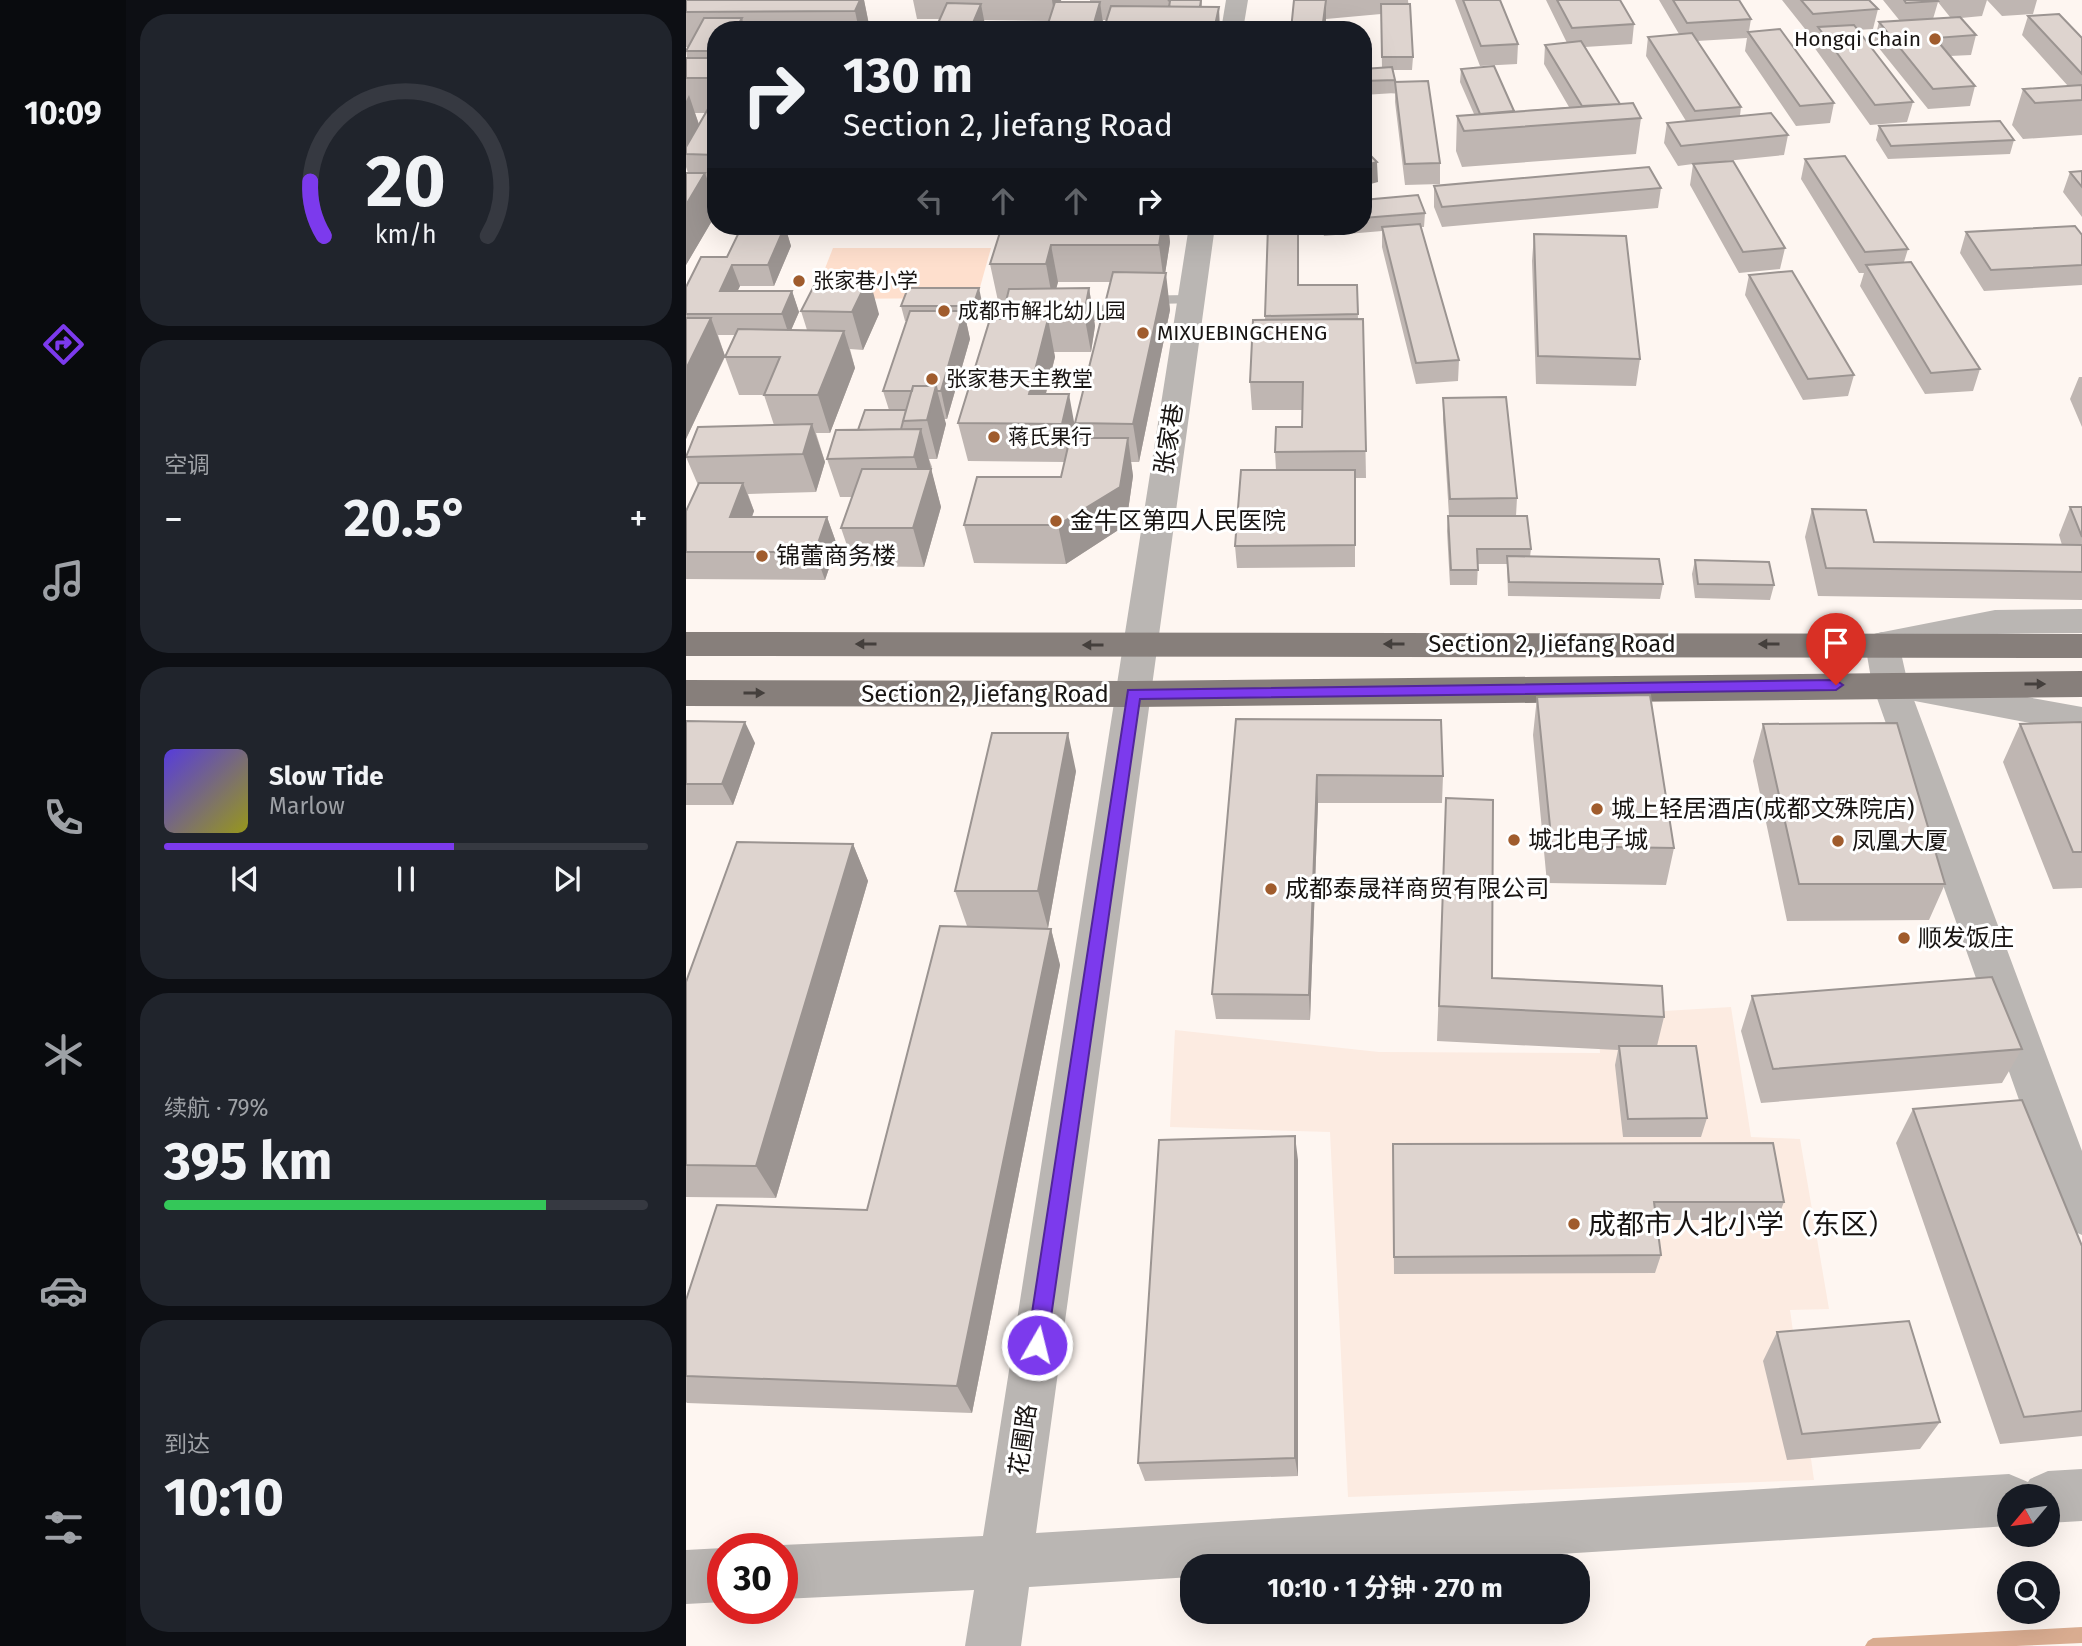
<!DOCTYPE html>
<html lang="zh">
<head>
<meta charset="utf-8">
<style>
	body { margin:0; font-family:"Fira Sans","Noto Sans SC",sans-serif; background:#20242c; color:#f1f3f6; height:100vh; display:flex; flex-direction:column; font-size:26px; white-space:nowrap }
	* { box-sizing:border-box; margin:0 }
	p { font-size:23px; color:#9ea1a6 }
	.icon { flex:none; width:38px; height:38px; fill:none; stroke:currentColor; stroke-width:2; stroke-linecap:round; stroke-linejoin:round }
	.map { position:relative; flex:1; overflow:hidden }
	.side { display:flex; flex-direction:column; gap:14px; padding:14px; background:#0d0f14; width:560px }
	.side>* { flex:none }
	.hud { position:absolute; left:21px; top:21px; width:665px; height:214px; border-radius:28px; box-shadow:0 7px 28px #0002; background:#171b24; color:#f1f3f6; overflow:hidden }
	.needle { width:46px; rotate:241deg }
	.buttons { position:absolute; left:1311px; top:1484px; display:grid; gap:14px }
	.buttons a { display:grid; place-items:center; width:63px; height:63px; border-radius:50%; background:#171b24; box-shadow:0 7px 28px #0002; font-size:35px }
	.speed { position:absolute; left:21px; top:1533px; display:flex; gap:14px; font-size:35px; font-weight:700; text-align:center }
	.speed>* { display:grid; place-content:center; width:91px; height:91px; border-radius:50%; background:#171b24; box-shadow:0 7px 28px #0002; line-height:1 }
	.speed .limit { border:10px solid #d22; background:#fff; color:#111 }
	.pin { position:absolute; display:grid; place-items:center; width:60px; height:60px; color:#fff; margin:-72px -30px; border-radius:50% 50% 50% 0; rotate:-45deg; box-shadow:0 0 7px #0007 }
	.pin .icon { rotate:45deg }
	.me { position:absolute; width:77px; margin:-38px; rotate:8deg; stroke-linejoin:round; filter:drop-shadow(0 0 5px #0008) }
	.turn { display:flex; align-items:center; gap:24px; height:147px; padding:0 21px; font-size:32px }
	.turn .icon { width:91px; height:91px; stroke-width:2.5 }
	.turn b { display:block; font-size:49px; line-height:60px }
	.lanes { display:flex; align-items:center; height:66px; padding:0 21px; background:#0003; justify-content:center; gap:35px; direction:ltr }
	.lanes .off { opacity:.35 }
	.big { font-size:52px; font-weight:700; line-height:1.1 }
	.side .tile { flex:1; display:flex; flex-direction:column; justify-content:center; gap:10px; min-width:0; padding:0 24px; border-radius:28px; background:#20242c }
	.side .dial { align-items:center; gap:0 }
	.dial svg { height:182px; overflow:visible; fill:none; stroke:#363941; stroke-width:7; stroke-linecap:round; text-anchor:middle }
	.dial text { fill:#f1f3f6; stroke:none }
	.song { display:flex; align-items:center; gap:21px }
	.cover { width:84px; height:84px; border-radius:10px; background:linear-gradient(135deg,hsl(250 70% 55%),hsl(60 70% 35%)) }
	.played { height:7px; border-radius:4px; background:linear-gradient(90deg,#7c3aed 60%,#363941 60%) }
	.keys { display:flex; justify-content:space-around; direction:ltr }
	.heat { display:flex; justify-content:space-between; align-items:center; font-size:38px; direction:ltr }
	.charge { height:10px; border-radius:5px; background:linear-gradient(90deg,#34c759 79%,#363941 0) }
	.trip { position:absolute; left:494px; top:1554px; width:410px; height:70px; border-radius:28px; background:#171b24; box-shadow:0 7px 28px #0002; font-weight:700; line-height:70px; text-align:center }
	main { display:flex; flex:1; min-height:0 }
	.tabs { display:flex; flex-direction:column; width:126px; justify-content:space-around; align-items:center; background:#090b0e; color:#9ea1a6 }
	.tabs .icon { width:49px; height:49px }
	.tabs .active { color:#7c3aed }
	.tabs b { font-size:32px; color:#f1f3f6 }
	.map>svg:first-child { display:block }
</style>
</head>
<body>
<main>
<nav class="tabs">
<b>10:09</b>
<svg class="icon active" aria-label="directions" viewBox="0 0 24 24"><path d="M12 3l9 9-9 9-9-9zM9 14v-3h6M13 9l2 2-2 2"/></svg>
<svg class="icon" aria-label="music" viewBox="0 0 24 24"><path d="M9 18V5l10-2v13"/><circle cx="6" cy="18" r="3"/><circle cx="16" cy="16" r="3"/></svg>
<svg class="icon" aria-label="phone" viewBox="0 0 24 24"><path d="M5 4h4l2 5-3 2q2 4 5 5l2-3 5 2v4C11 20 4 13 5 4z"/></svg>
<svg class="icon" aria-label="climate" viewBox="0 0 24 24"><path d="M12 3v18M4 7l16 10M4 17L20 7"/></svg>
<svg class="icon" aria-label="car" viewBox="0 0 24 24"><path d="M5 17H2v-5l4-1 3-4h7l3 4 3 1v5h-3M9 17h6M6 11h13"/><circle cx="7" cy="17" r="2"/><circle cx="17" cy="17" r="2"/></svg>
<svg class="icon" aria-label="filters" viewBox="0 0 24 24"><path d="M4 7h16M4 17h16"/><circle cx="9" cy="7" r="2"/><circle cx="15" cy="17" r="2"/></svg>
</nav>
<section class="side">
<div class="tile dial"><svg viewBox="0 0 100 80">
<path d="M14 69A42 42 0 1 1 86 69"/>
<path d="M14 69A42 42 0 0 1 8 45" stroke="#7c3aed"/>
<text x="50" y="56" font-size="32" font-weight="700">20</text>
<text x="50" y="72" font-size="11">km/h</text>
</svg></div>
<div class="tile"><p>空调</p>
<div class="heat"><a>−</a><b class="big">20.5°</b><a>+</a></div>
</div>
<div class="tile">
<div class="song"><i class="cover"></i><div><b>Slow Tide</b><p>Marlow</p></div></div>
<div class="played"></div>
<div class="keys"><svg class="icon" aria-label="previous" viewBox="0 0 24 24"><path d="M18 5L8 12l10 7zM5 5v14"/></svg><svg class="icon" aria-label="pause" viewBox="0 0 24 24"><path d="M8 5v14M16 5v14"/></svg><svg class="icon" aria-label="next" viewBox="0 0 24 24"><path d="M6 5l10 7-10 7zM19 5v14"/></svg></div>
</div>
<div class="tile"><p>续航 · 79%</p><b class="big">395 km</b><div class="charge"></div></div>
<div class="tile"><p>到达</p><b class="big">10:10</b></div>
</section>
<div class="map">
<svg width="1396" height="1646" viewBox="0 0 1396 1646">
	<rect width="100%" height="100%" fill="#fef6f1"/>
	<path fill="#fcebe1" d="M1045,1007L1065,1137L1114,1139L1143,1309L1104,1310L1128,1480L662,1497L644,1132L484,1127L489,1030L693,1052L914,1053L912,1015Z"/>
	<path fill="#fedfcd" d="M147,248H305L291,298L127,299Z"/>
	<g fill="none" stroke-linecap="round" stroke-linejoin="round">
		<path fill="#d9ac90" fill-rule="evenodd" d="M1396,1627V1643L1330,1646H1179L1182,1641L1187,1638Z"/>
		<path fill="#bab6b3" fill-rule="evenodd" d="M505,295L513,300L510,303L431,305L421,319L416,321H382L374,316L382,311H412L422,298L427,296Z
			M303,312H346L354,317L346,322L298,320V314Z"/>
		<path fill="#bab6b3" fill-rule="evenodd" d="M540,0H562L557,30H535Z
			M503,226H529L350,1533L1323,1474L1342,1482L1344,1479L1362,1471L1396,1469V1521L1362,1523V1496H1323V1526L681,1566H506V1577L343,1587L335,1646H279L288,1590L96,1599V1549H87L96,1545L297,1536Z
			M1196,632L1208,635L1213,644L1222,684L1396,1151V1235L1380,1228L1373,1213L1186,684L1179,644L1184,635Z
			M37,1548V1602L0,1604V1550Z"/>
		<path fill="#bab6b3" fill-rule="evenodd" d="M1396,609V633L1309,634L1197,656L1185,653L1180,644L1185,635L1197,632L1309,610Z
			M1226,676L1396,707V733L1213,698L1208,689L1213,680Z"/>
		<path fill="#877f7b" fill-rule="evenodd" d="M0,632L1396,634V658L0,656Z
			M1396,671V697L448,707L0,706V680L448,681Z"/>
	</g>
	<path fill="#bfb6b2" fill-rule="evenodd" d="M0,0H178L184,29V30H30V191H25L30,204V214L0,265L2,173L0,167V58H1L0,50L2,47H0ZM9,113H19L13,124Z
		M227,0H375V2H404V0H516V7L534,30H420L419,25L421,20H417L418,30L363,21L298,20L300,30H249L254,19H231Z
		M640,0H722L727,57L726,70H706L709,80V93L677,95V69L696,68L695,14L640,19L639,30H605Z
		M769,0H814L832,44L831,64L794,66Z
		M860,0H934L948,24L946,44L899,47L934,104L955,118L950,154L776,167L770,151L771,116L788,114L774,82L775,69L828,111L883,107L858,64L859,45L881,43Z
		M973,0H1053L1065,19L1063,31L1148,103L1144,123L1110,126L1059,51L1061,38L1011,41L1055,107L1054,116L1102,135L1098,155L1010,164L1099,248L1094,269L1053,273L1004,185L1007,164L992,166L978,143L981,123L1000,121L960,56L962,37L993,34Z
		M1096,0H1183L1192,9L1187,29L1171,30L1227,102L1221,122L1184,125L1128,47L1131,33L1123,34Z
		M1197,0H1301L1296,16L1275,18L1290,35L1285,55L1264,56L1289,86L1284,106L1242,109L1188,42L1193,22L1214,21ZM1252,2L1264,17L1247,19Z
		M1301,0H1351L1347,14L1316,16Z
		M1342,16L1396,38V135L1337,139L1326,125L1337,89L1382,86L1336,35Z
		M709,82L754,163V184L719,185L709,102Z
		M1193,126L1328,140L1324,154L1202,159L1190,140Z
		M1119,159L1222,249L1218,262L1294,369L1287,391L1239,394L1174,286L1178,273H1173L1115,179Z
		M1396,171V217L1377,192L1384,172Z
		M748,186L975,188L972,208L756,227L748,207Z
		M677,200L739,213L738,227H735L773,360L772,381L730,384L696,247V231L638,236L635,226H677Z
		M56,226H120L99,227L105,246L88,286H54L51,291H106L113,312L105,330H121L115,311L133,276L193,314L177,350L164,349L169,368L144,433H130L139,462L130,492L62,494L68,511L66,517H141L151,545L139,580L0,579V552L12,485L0,457L88,425L78,395H53L39,357L0,439V287L41,257ZM32,335H49L39,356Z
		M316,226H482L484,242L479,273L484,310L453,462H445L447,476L440,525L380,564L288,563L278,525L375,477L379,462L282,461L272,423L318,319L317,314L320,301H312L304,264ZM372,282H425L389,423L391,438H389L390,433L360,394L369,357L368,352H405L409,326L403,288H370Z
		M582,226L613,285H671L672,319H677L680,478H669V567L551,568L549,546L590,470L589,452L616,427V410H566L564,382L579,319Z
		M1280,232L1396,235V285L1298,291L1274,253Z
		M848,234L954,359L950,386L850,384L846,261Z
		M1063,275L1168,375L1162,396L1117,400L1059,295Z
		M296,302L290,321H280L284,339L261,419H258L260,424L251,459H243L246,467L245,470L255,507L238,567L168,566L155,528L166,497H154L141,459L172,430L203,410L197,391L221,321H219L215,306Z
		M1393,377H1396V427L1384,399Z
		M757,398L831,498L830,516L845,549L844,557L977,584L974,599L822,596L821,564H792L791,585H764L761,531L762,516H763L757,419Z
		M1384,507H1396V600L1132,596L1119,537L1126,509L1188,542L1376,545L1373,535Z
		M1009,560L1088,585L1084,600L1009,598L1006,574Z
		M851,697L988,848L980,885L861,883L847,735Z
		M550,719L757,776L756,803H632L624,1020L530,1019L526,994Z
		M0,721L69,743L47,805H0Z
		M1396,722V888L1367,889L1317,762L1334,724Z
		M1077,724L1259,884L1243,920L1101,921L1067,761Z
		M390,771L362,928H327L365,929L374,965L286,1413L1,1403L0,1402V1376L181,1210L281,926L269,891Z
		M759,836L806,978L978,1017L971,1046L1021,1118L1015,1137H937L929,1065L932,1050L751,1041Z
		M167,844L182,881L90,1198L0,1197V982Z
		M1066,996L1336,1049L1316,1083L1075,1103L1055,1031Z
		M1227,1109L1396,1246V1436L1314,1444L1210,1143Z
		M612,1160V1476L459,1481L452,1463Z
		M707,1162L1098,1202L1091,1220H970L975,1255L969,1273L708,1274Z
		M1091,1332L1254,1422L1234,1449L1101,1460L1077,1361Z"/>
	<path fill="#9b9491" d="M161,0H178L184,30H173L169,11Z
		M366,0H375L376,4L369,21Z
		M640,0V19L639,30H636Z
		M414,2L418,30H406Z
		M295,4L300,30H284Z
		M533,7L534,30H528Z
		M56,18L59,30H49Z
		M3,95L15,131L0,154V101Z
		M691,162L692,182L677,186V166Z
		M19,173L30,204V214L0,265V205Z
		M99,226L105,246L88,286L82,265Z
		M476,226H482L484,242L478,281L480,273L484,310L453,462L447,424L478,282L473,245Z
		M612,226H613V306L612,285Z
		M365,245L372,282L367,302L360,264Z
		M46,265L54,286L42,312L34,291Z
		M183,277L193,314L177,350L166,312Z
		M293,288L296,302L290,321L287,306Z
		M403,288L409,326L405,352L398,314Z
		M106,291L113,312L103,335L96,314Z
		M278,311L284,339L261,419L255,391Z
		M25,318L39,356L0,439V369Z
		M362,319L369,357L352,424L343,394Z
		M158,331L169,368L144,433L132,395Z
		M250,386L260,424L251,459L241,420Z
		M383,394L390,433L383,462L376,424Z
		M126,424L139,462L130,492L117,454Z
		M235,429L255,507L238,567L227,528L238,492L228,457Z
		M442,438L447,476L440,525L380,564L372,525Z
		M57,483L68,511L55,545L44,517Z
		M141,517L151,545L139,580L129,552Z
		M59,722L69,743L47,805L36,784Z
		M382,733L390,771L362,928L352,891Z
		M631,775L632,803L624,1020L623,995Z
		M167,844L182,881L90,1198L70,1166Z
		M365,929L374,965L286,1413L271,1386Z
		M609,1136L612,1160V1476L609,1458Z"/>
	<path fill="#ded4cf" stroke="#9b9491" stroke-width="2" d="M0,0H174L169,11L0,12Z
		M482,0H515L514,7H483L484,1Z
		M608,0H640L636,30H605Z
		M777,0H814L832,44L795,46Z
		M871,0H934L948,24L886,28Z
		M987,0H1053L1065,19L1001,23Z
		M1115,0H1183L1192,9L1127,14Z
		M1218,0H1251L1252,1L1220,3Z
		M369,2H414L406,30H360Z
		M261,3L295,4L284,30H249Z
		M695,4H724L727,57H696Z
		M425,6L533,7L528,30H493L494,25H419Z
		M1373,14L1396,38V74L1342,16Z
		M1274,17L1290,35L1249,38L1289,86L1247,89L1193,22Z
		M18,18H56L49,30H30V51H0Z
		M1168,25L1227,102L1189,105L1132,27Z
		M1094,29L1148,103L1114,106L1062,32Z
		M1006,33L1055,107L1009,111L962,37Z
		M895,41L934,104L896,106L859,45Z
		M0,58H30V78H0Z
		M808,66L828,111L794,114L775,69Z
		M706,67L709,80L677,81V69Z
		M742,81L754,163L719,164L709,82Z
		M1396,85V100L1349,103L1337,89Z
		M30,95V155L0,154V147Z
		M947,103L955,118L778,131L771,116Z
		M1085,113L1102,135L995,146L981,123Z
		M1314,121L1328,140L1205,146L1193,126Z
		M677,148L691,162L677,166Z
		M1159,156L1222,249L1179,252L1119,159Z
		M1047,161L1099,248L1057,252L1007,164Z
		M963,167L975,188L756,207L748,186Z
		M1396,171V187L1384,172Z
		M0,173H19L0,205Z
		M732,195L739,213L677,218V200Z
		M734,224L773,360L730,363L696,227Z
		M56,226H99L82,265H46L34,291H106L96,314H0V287L15,257H41Z
		M316,226H476L473,245H365L360,264H304Z
		M582,226H612V285H671L672,314L579,316Z
		M1389,226L1396,235V265L1305,270L1280,232Z
		M848,234L940,236L954,359L852,356Z
		M1225,262L1294,369L1245,373L1180,265Z
		M1106,271L1168,375L1122,379L1063,275Z
		M427,272L480,273L447,424L389,423Z
		M133,276L183,277L166,312L115,311Z
		M222,288H293L287,306H215Z
		M403,288L398,314H317L323,289Z
		M224,311H278L255,391H251L250,386H227L226,391H197Z
		M0,318H25L0,369Z
		M304,319H362L343,394H383L376,424L272,423Z
		M677,319L680,451L589,452L590,427H616L617,382H564L567,320Z
		M52,329L158,331L132,395H78L94,357H39Z
		M227,386H250L241,420L217,421Z
		M820,397L831,498L764,499L757,398Z
		M179,410H220L215,429L172,430Z
		M126,424L117,454L0,457L12,427Z
		M235,429L228,457L141,459L150,430Z
		M384,438H442L434,487L372,525H278L291,477H375Z
		M176,469H245L227,528H155Z
		M555,470H669V545L549,546Z
		M13,483H57L44,517H141L129,552H0V511Z
		M1384,507H1396V537Z
		M1126,509L1180,510L1188,542L1396,545V572L1140,568Z
		M762,516H841L845,549H791L792,570H765Z
		M821,556L973,559L977,584L823,582Z
		M1009,560L1083,562L1088,585L1012,584Z
		M964,695L988,848L866,846L851,697Z
		M550,719L755,720L757,776L631,775L623,995L526,994Z
		M0,721L59,722L36,784H0Z
		M1396,722V852H1387L1334,724Z
		M1211,723L1259,884H1113L1077,724Z
		M306,733H382L352,891H269Z
		M760,798L807,800L806,978L976,986L978,1017L753,1006Z
		M51,842L167,844L70,1166L0,1165V982Z
		M254,926L365,929L271,1386L0,1376V1300L31,1205L181,1210Z
		M1306,977L1336,1049L1087,1069L1066,996Z
		M933,1046H1010L1021,1118L942,1119Z
		M1336,1100L1396,1246V1411L1338,1417L1227,1109Z
		M609,1136V1458L452,1463L473,1140Z
		M1087,1143L1098,1202H968L975,1255L708,1257L707,1144Z
		M1223,1321L1254,1422L1116,1434L1091,1332Z"/>
	<defs><path id="oneway-solid" d="M-6-.8H1V-3.2L6.5 0L1 3.2V.8H-6Z" transform="scale(1.75)"/></defs>
	<g fill="#443f3c">
		<use href="#oneway-solid" transform="translate(180 644) rotate(-180)"/>
		<use href="#oneway-solid" transform="translate(708 644) rotate(180)"/>
		<use href="#oneway-solid" transform="translate(1083 644) rotate(180)"/>
		<use href="#oneway-solid" transform="translate(407 645) rotate(-180)"/>
		<use href="#oneway-solid" transform="translate(1349 684)"/>
		<use href="#oneway-solid" transform="translate(68 693)"/>
	</g>
	<path fill="#7c3aed" stroke="#51269a" stroke-width="2" d="M1150,680L1157,685L1150,690L454,699L361,1345L358,1352L351,1355L344,1352L341,1345L442,690Z"/>
	<g fill="#a05c2d" stroke="#fff" stroke-width="2.5">
		<circle cx="1249" cy="39" r="7"/>
		<circle cx="113" cy="281" r="7"/>
		<circle cx="258" cy="311" r="7"/>
		<circle cx="457" cy="333" r="7"/>
		<circle cx="246" cy="379" r="7"/>
		<circle cx="308" cy="437" r="7"/>
		<circle cx="370" cy="521" r="7"/>
		<circle cx="76" cy="556" r="7"/>
		<circle cx="911" cy="809" r="7"/>
		<circle cx="828" cy="840" r="7"/>
		<circle cx="1152" cy="841" r="7"/>
		<circle cx="585" cy="889" r="7"/>
		<circle cx="1218" cy="938" r="7"/>
		<circle cx="888" cy="1224" r="7"/>
	</g>
	<g text-anchor="middle" dominant-baseline="central" stroke-width="6" stroke-linejoin="round" paint-order="stroke">
		<g font-size="21" fill="#181412" stroke="#fff" text-anchor="start">
			<text x="1235" y="39" text-anchor="end">Hongqi Chain</text>
			<text x="127" y="281">张家巷小学</text>
			<text x="272" y="311">成都市解北幼儿园</text>
			<text x="471" y="333">MIXUEBINGCHENG</text>
			<text x="260" y="379">张家巷天主教堂</text>
			<text x="322" y="437">蒋氏果行</text>
		</g>
		<g font-size="24" fill="#181412" stroke="#fff">
			<text transform="translate(483 439) rotate(-81)">张家巷</text>
			<text x="866" y="644">Section 2, Jiefang Road</text>
			<text x="299" y="694">Section 2, Jiefang Road</text>
			<text transform="translate(337 1440) rotate(-82)">花圃路</text>
		</g>
		<g font-size="24" fill="#181412" stroke="#fff" text-anchor="start">
			<text x="384" y="521">金牛区第四人民医院</text>
			<text x="90" y="556">锦蕾商务楼</text>
			<text x="925" y="809">城上轻居酒店(成都文殊院店)</text>
			<text x="842" y="840">城北电子城</text>
			<text x="1166" y="841">凤凰大厦</text>
			<text x="599" y="889">成都泰晟祥商贸有限公司</text>
			<text x="1232" y="938">顺发饭庄</text>
		</g>
		<g font-size="28" fill="#181412" stroke="#fff" text-anchor="start">
			<text x="902" y="1224">成都市人北小学（东区）</text>
		</g>
	</g>
</svg>
<div class="buttons">
<a><svg class="needle" viewBox="-14 -14 28 28"><path d="M0-13l5 13h-10z" fill="#e53935"/><path d="M0 13l5-13h-10z" fill="#9ea1a6"/></svg></a>
<a><svg class="icon" aria-label="search" viewBox="0 0 24 24"><circle cx="10" cy="10" r="6"/><path d="M15 15l6 6"/></svg></a>
</div>
<div class="speed"><div class="limit">30</div></div>
<div class="pin" style="left:1150px;top:685px;background:#d93025"><svg class="icon" aria-label="arrive" viewBox="0 0 24 24"><path d="M6 21V4h12l-3 4 3 4H6"/></svg></div>
<svg class="me" style="left:351px;top:1345px" viewBox="-20 -20 40 40"><circle r="17" fill="#7c3aed" stroke="#fff" stroke-width="3"/><path d="M0-11L8 9 0 5-8 9z" fill="#fff"/></svg>
<div class="trip">10:10 · 1 分钟 · 270 m</div>
<div class="hud">
<div class="turn"><svg class="icon" aria-label="right" viewBox="0 0 24 24"><path d="M7 20v-9h11M14 6l5 5-5 5"/></svg><div><b>130 m</b>Section 2, Jiefang Road</div></div>
<div class="lanes"><svg class="icon off" aria-label="left" viewBox="0 0 24 24"><path d="M17 20v-9H6M10 6l-5 5 5 5"/></svg><svg class="icon off" aria-label="ahead" viewBox="0 0 24 24"><path d="M12 20V5M6 11l6-6 6 6"/></svg><svg class="icon off" aria-label="ahead" viewBox="0 0 24 24"><path d="M12 20V5M6 11l6-6 6 6"/></svg><svg class="icon" aria-label="right" viewBox="0 0 24 24"><path d="M7 20v-9h11M14 6l5 5-5 5"/></svg></div>
</div>
</div>
</main>
</body>
</html>
